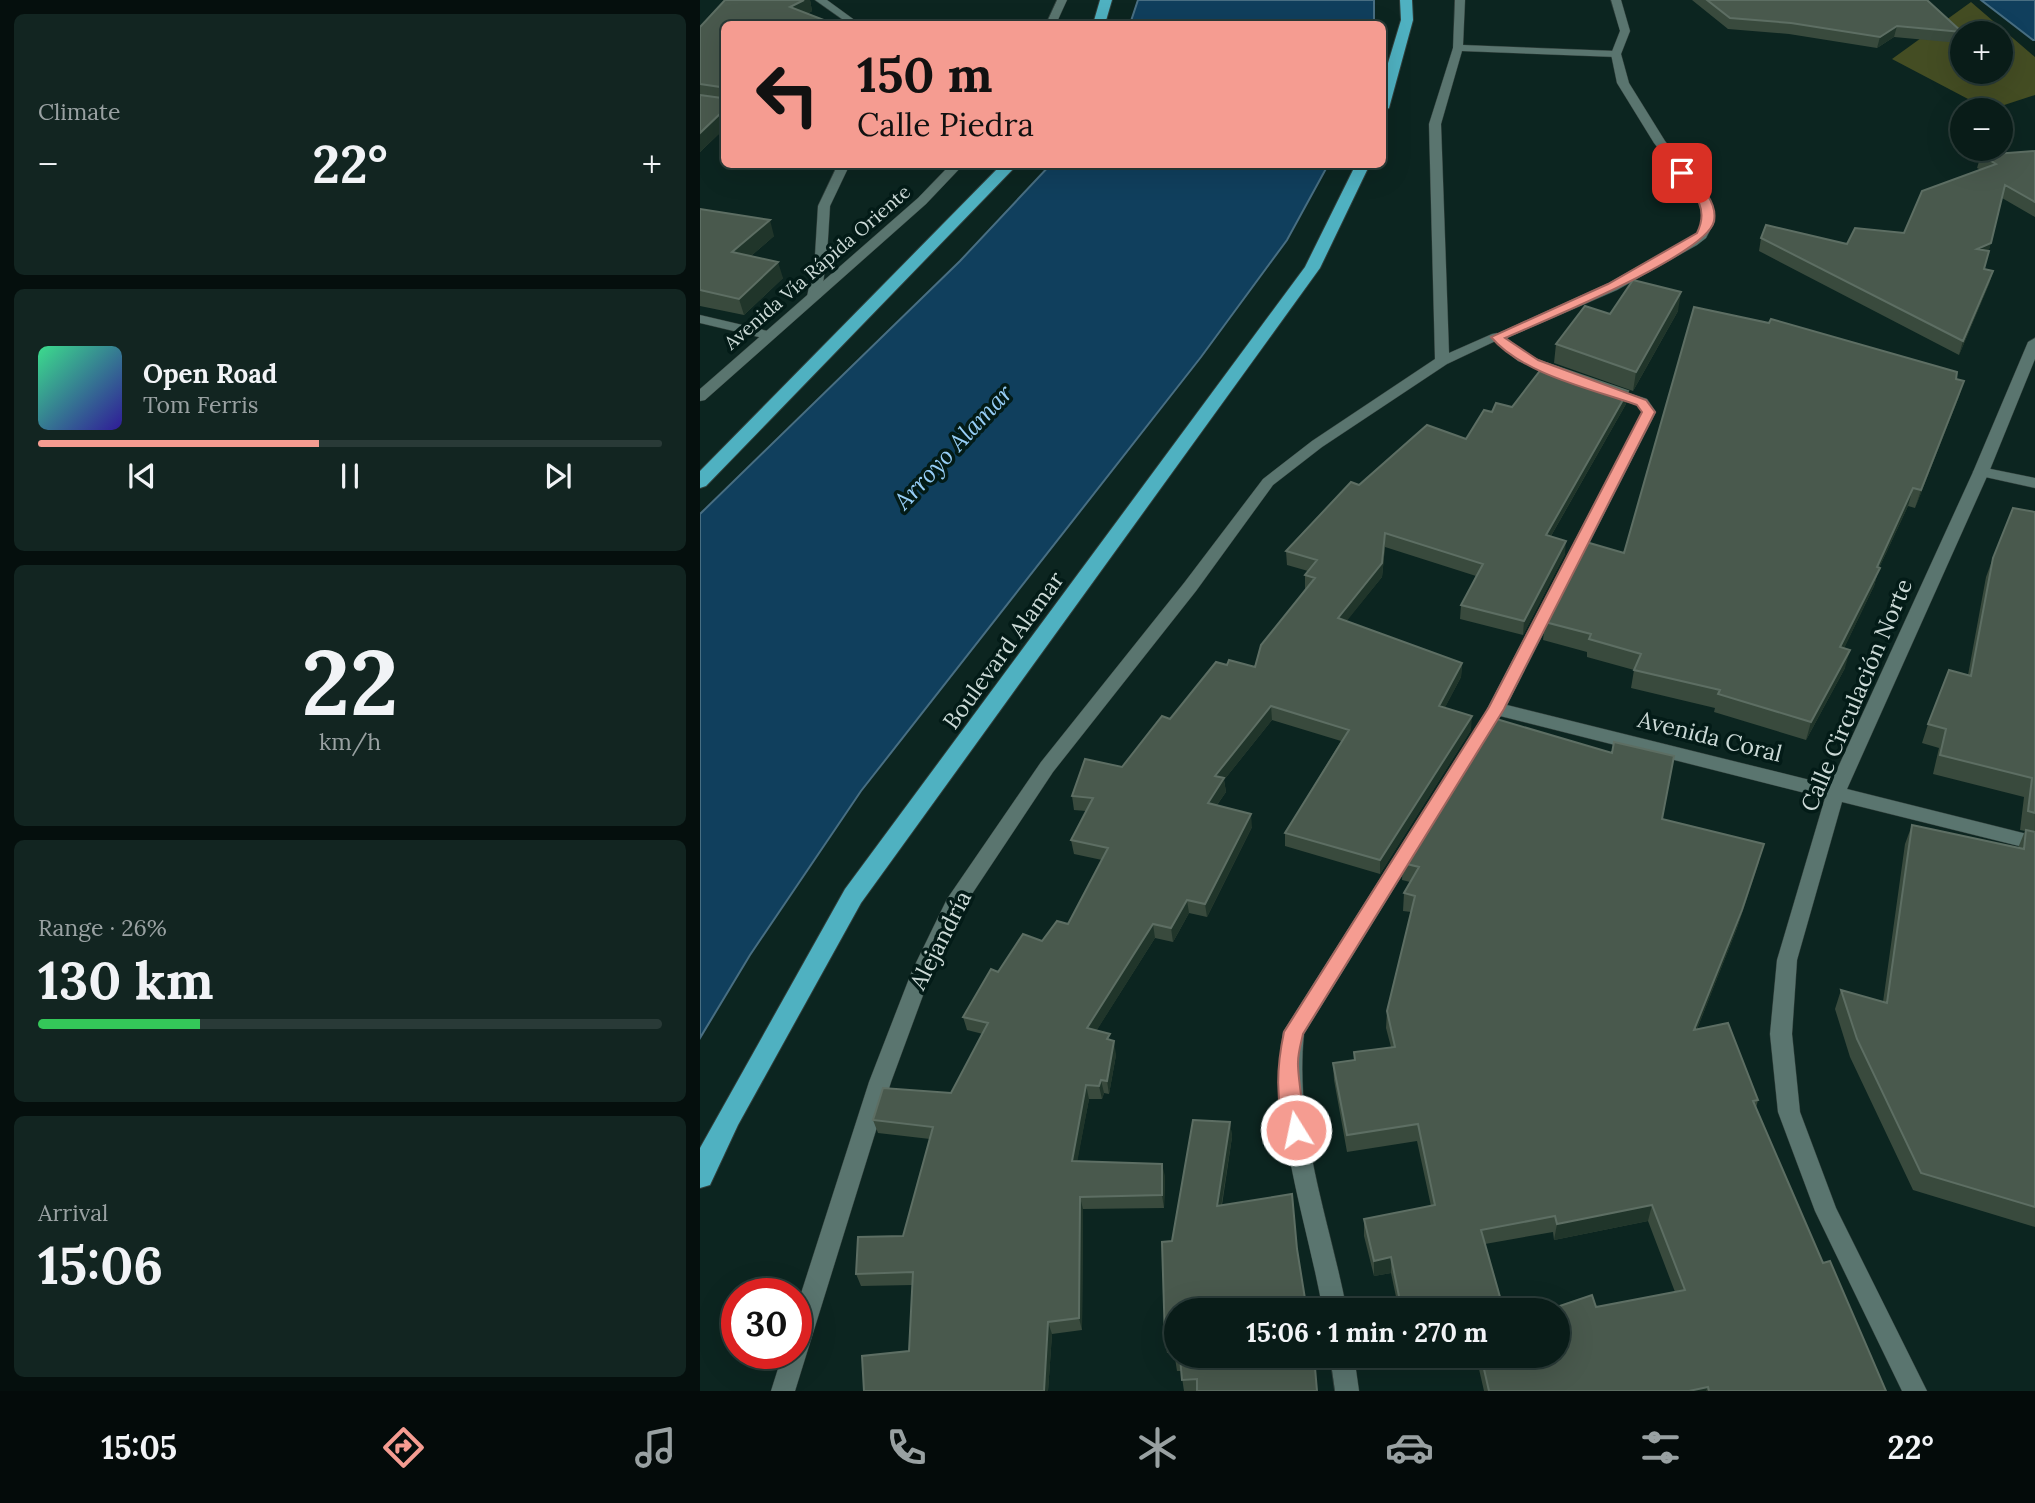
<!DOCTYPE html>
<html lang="en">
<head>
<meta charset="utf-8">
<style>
	body { margin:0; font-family:Lora,serif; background:#122521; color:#f1f3f6; height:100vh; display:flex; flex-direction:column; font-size:26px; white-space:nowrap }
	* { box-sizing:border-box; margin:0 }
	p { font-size:23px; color:#99a1a2 }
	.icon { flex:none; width:38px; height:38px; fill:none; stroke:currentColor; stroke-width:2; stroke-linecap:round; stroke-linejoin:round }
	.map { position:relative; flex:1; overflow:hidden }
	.drawer { display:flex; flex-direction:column; gap:14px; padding:14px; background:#050f0d; width:700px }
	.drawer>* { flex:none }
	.banner { position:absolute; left:21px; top:21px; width:665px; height:147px; border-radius:10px; box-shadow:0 7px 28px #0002,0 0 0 2px #293a37; background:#f59c91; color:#111; overflow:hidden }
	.buttons { position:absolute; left:1250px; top:21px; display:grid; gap:14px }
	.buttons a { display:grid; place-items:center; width:63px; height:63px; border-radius:50%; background:#091c18; box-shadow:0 7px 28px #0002,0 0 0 2px #293a37; font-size:35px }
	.speed { position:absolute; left:21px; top:1278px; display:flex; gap:14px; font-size:35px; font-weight:700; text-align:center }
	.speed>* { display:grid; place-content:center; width:91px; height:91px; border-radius:50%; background:#091c18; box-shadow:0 7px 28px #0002,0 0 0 2px #293a37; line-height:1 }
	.speed .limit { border:10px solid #d22; background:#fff; color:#111 }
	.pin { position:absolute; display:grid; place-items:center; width:60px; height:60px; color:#fff; margin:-30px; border-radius:14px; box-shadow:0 4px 10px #0006 }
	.me { position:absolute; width:77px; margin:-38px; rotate:350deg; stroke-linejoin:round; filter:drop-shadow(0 0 5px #0008) }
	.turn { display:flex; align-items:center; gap:24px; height:147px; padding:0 21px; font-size:32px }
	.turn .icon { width:91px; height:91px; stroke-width:2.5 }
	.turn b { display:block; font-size:49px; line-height:60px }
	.big { font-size:52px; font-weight:700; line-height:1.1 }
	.drawer .tile { flex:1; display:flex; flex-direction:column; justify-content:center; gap:10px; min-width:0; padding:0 24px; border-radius:10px; background:#122521 }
	.drawer .dial { align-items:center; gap:0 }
	.dial b { font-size:91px; line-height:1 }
	.song { display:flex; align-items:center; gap:21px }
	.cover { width:84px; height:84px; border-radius:10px; background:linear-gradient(135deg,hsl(150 70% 55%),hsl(250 70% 35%)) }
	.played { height:7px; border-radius:4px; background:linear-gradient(90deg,#f59c91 45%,#293a37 45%) }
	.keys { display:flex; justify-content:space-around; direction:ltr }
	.heat { display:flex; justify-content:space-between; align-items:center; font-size:38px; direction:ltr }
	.charge { height:10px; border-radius:5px; background:linear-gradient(90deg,#34c759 26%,#293a37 0) }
	.trip { position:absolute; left:464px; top:1298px; width:406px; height:70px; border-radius:35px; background:#091c18; box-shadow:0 7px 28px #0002,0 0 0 2px #293a37; font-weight:700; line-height:70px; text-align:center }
	.tabs { display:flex; height:112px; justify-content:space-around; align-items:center; background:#040b0a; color:#99a1a2 }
	.tabs .icon { width:49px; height:49px }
	.tabs .active { color:#f59c91 }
	.tabs b { font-size:32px; color:#f1f3f6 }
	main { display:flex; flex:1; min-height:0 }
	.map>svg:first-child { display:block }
</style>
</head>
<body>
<main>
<section class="drawer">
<div class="tile"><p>Climate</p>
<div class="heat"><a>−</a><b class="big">22°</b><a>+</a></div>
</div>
<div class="tile">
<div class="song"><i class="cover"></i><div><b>Open Road</b><p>Tom Ferris</p></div></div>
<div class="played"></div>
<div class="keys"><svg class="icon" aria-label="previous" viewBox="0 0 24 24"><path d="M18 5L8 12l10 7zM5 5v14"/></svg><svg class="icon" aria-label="pause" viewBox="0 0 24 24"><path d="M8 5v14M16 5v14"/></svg><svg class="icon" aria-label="next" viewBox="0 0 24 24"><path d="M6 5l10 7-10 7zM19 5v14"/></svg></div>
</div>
<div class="tile dial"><b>22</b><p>km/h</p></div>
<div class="tile"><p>Range · 26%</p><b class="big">130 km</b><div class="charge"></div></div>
<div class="tile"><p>Arrival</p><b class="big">15:06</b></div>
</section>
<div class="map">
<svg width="1335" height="1391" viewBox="0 0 1335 1391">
	<rect width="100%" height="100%" fill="#0c2520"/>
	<path fill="#444d23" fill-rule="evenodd" d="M1271,2L1335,57V95L1289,110L1192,59ZM1262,33H1300V72H1262Z"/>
	<path fill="#103f5d" stroke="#486e82" stroke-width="2" d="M438,0H674V24H430Z
		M1281,0H1335V40H1333Z
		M351,164L628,165L587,240L501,357L161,791L50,955L0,1038V514L260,261Z"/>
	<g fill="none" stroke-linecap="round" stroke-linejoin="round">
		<defs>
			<path id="street" d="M115,0H127L160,24H149Z
				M755,0H765L763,45L916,51L921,54L916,57L762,51L741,124L749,353L792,334L797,333L804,337L747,364L622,447L573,485L496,591L353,772L262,909L232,971L191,1082L95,1391H71L83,1353H96V1309L169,1082L212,971L247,899L341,762L484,583L563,479L612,441L735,359L729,124L753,48Z
				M138,164H150L130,206L127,255L121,297L114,301L107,297L115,255L118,206Z
				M0,315L72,332L74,335L67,339L0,323Z
				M1281,467L1335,478V488L1276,475L1273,472Z
				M796,703L802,705L805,709L604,1034C594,1129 629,1218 647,1311H623C606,1216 572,1129 583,1032L790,705Z
				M630,1356H654L659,1391H635Z"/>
			<path id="secondary" d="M357,0H367L356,24H346Z
				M911,0H921L930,31L921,54L929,83L965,141L1003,188L1013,206L1015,221L1006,238L997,245L917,290L807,338L828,355L870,372V378L865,379L818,361L790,337L907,284L987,239L997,233L1003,221L1001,206L993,192L954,143L917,83L911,54L920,31Z
				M251,164H264L226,204L5,400L0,401V389L218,198Z
				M1335,338V359L1289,472L1147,789L1335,836V850L1142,802L1097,960L1092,1034L1100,1112L1136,1208L1227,1391H1202L1115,1211L1078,1112L1070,1034L1077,960L1125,798L796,715L790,713L787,709L942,412L937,405L900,392L898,389L905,385L947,399L956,412L807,705L1130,785L1273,472L1328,342Z"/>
			<path id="highway" d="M400,0H412L405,24H393Z
				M700,0H712L713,20L689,108L682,112V83L701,20Z
				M302,164H318L6,486L0,488V471Z
				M656,164H670L620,268L161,903L38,1125L10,1185L0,1188V1148L145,889L605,267Z"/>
		</defs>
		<use href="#street" stroke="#313f3b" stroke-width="1"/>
		<use href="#secondary" stroke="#313f3b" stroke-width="1"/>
		<use href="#highway" stroke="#313f3b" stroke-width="2"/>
		<use href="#street" fill="#5a756f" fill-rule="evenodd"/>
		<use href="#secondary" fill="#5a756f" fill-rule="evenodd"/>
		<use href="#highway" fill="#4fb1c1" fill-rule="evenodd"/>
	</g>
	<path fill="#394a3d" d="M25,0H110L112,11L107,14L24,129L0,152V27Z
		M992,0H1227L1262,32L1259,43L1194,37L1177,48L1089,34L1028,29Z
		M1335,151V217L1302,198L1284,269L1293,271L1289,284L1259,355L1059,251L1061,238L1147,244L1204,233L1281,170L1277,168L1281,155Z
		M0,209L74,236L51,256L83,278L44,315L0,306Z
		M978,311L933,391L854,363L856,344L910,314Z
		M1256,379L1264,381L1258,399L1215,508L1208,506L1179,568L1174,586L1144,648L1145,668L1106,740L1014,712L1015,708L931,688L934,670L887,657V652L843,640L845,622L924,553Z
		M926,404L851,536L865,554L823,635L760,619L761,605L776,576L685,547L682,577L646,621L762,663L761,677L745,707L771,730L680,874L585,846V833L641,741L572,720L524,780L526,792L517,805L552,827L507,917L489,913L473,942L455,938L396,1031L411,1040L416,1055L409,1094L404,1093L402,1099H389L377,1161L465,1176L464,1208L383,1209L382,1330L352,1334L348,1391H164L209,1351L213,1285L161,1286L156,1274L203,1236L230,1139L178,1133L173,1120L251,1093L283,1034L267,1030L263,1017L298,972L342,941L368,924L402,860L374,854L371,840L386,811L374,810L372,796L422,767L470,719L527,665L555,667L606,589H605V575L608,571L587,565L586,551L659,485L766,439L792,412L812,407Z
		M1335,512V1227L1213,1190L1150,1057L1135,1009L1141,990L1183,1002L1205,844L1212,825L1318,848L1325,831L1320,830L1324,797L1233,774L1239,748L1222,743L1228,724L1268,675L1286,577L1293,558Z
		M962,819L1059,862L1037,928L997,1029L1058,1100L1056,1108L1123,1263L1186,1391H784L776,1356H858L896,1307L975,1292L948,1221L854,1240L853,1232L785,1244L804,1311H699L691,1273L674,1276L664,1236V1219L731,1206L717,1141L647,1152L634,1080L633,1063L654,1060V1052L691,1047L686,1028L687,1011L711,912L703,911L704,893L710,882L702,880L703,863Z
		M530,1122L532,1137L522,1205L597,1249L617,1391H484L481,1371H477L474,1352L467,1353L465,1340L472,1241Z
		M708,1356H748L709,1364Z"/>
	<path fill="#20352a" d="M104,0H110L112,11L93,21L90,7Z
		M1197,26L1194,37L1177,48L1180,37Z
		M24,110V129L0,152V133Z
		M70,220L74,236L37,268L32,252Z
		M1291,243L1287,256L1277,249Z
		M78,262L83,278L44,315L39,299Z
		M1293,271L1289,284L1259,355L1263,341Z
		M981,292L978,311L933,391L936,372Z
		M1264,381L1258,399L1215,508L1221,490Z
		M928,391L926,404L844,548L846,535Z
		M1213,488L1208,506L1179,568L1174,586L1136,665L1140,647Z
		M685,533V547L682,577L638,632V618Z
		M866,541L865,554L823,635L824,621Z
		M1150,650L1145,668L1106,740L1111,722Z
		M762,663L761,677L739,719V706Z
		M571,706L572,720L524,780L526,792L509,816L508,803L515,776Z
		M772,716L771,730L680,874V860Z
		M551,814L552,827L507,917L505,904Z
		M1064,844L1059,862L1037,928L990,1047L994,1030Z
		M487,900L489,913L473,942L471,928Z
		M453,924L455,938L390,1041L387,1028Z
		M414,1041L416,1055L409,1094L407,1081Z
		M401,1080L404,1093L402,1099L399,1086Z
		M386,1085L389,1099L375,1174L372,1161Z
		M530,1122L532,1137L519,1220L517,1206Z
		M462,1164L465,1176L464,1208L462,1195Z
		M380,1197L383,1209L382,1330L379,1318Z
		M952,1205L948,1221L854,1240L857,1224Z
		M691,1257V1273L674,1276V1261Z
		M348,1322L352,1334L348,1391H344Z
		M1008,1387L1006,1391H989Z"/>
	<path fill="#49594d" stroke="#5d6e63" stroke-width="2" d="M25,0H104L90,7L134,24H24V110L0,133V95L22,98L20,87L0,84V27Z
		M1007,0H1227L1262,32L1197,26L1180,37L1091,23L1030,18Z
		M1335,151V202L1305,185L1291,243L1277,249L1289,251L1284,269L1293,271L1263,341L1061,238L1066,225L1147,244L1155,228L1204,233L1222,191L1296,164L1281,155Z
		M0,209L70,220L32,252L78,262L39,299L0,290Z
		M933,280L981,292L936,372L856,344L885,306L910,314Z
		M994,307L1069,323L1071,319L1257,372L1256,379L1264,381L1221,490L1213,488L1177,567L1180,568L1140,647L1150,650L1111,722L1018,694L1020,690L934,670L941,654L889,639L891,634L845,622L886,542L924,553Z
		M846,363L928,391L846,535L866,541L824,621L761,605L783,564L685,533L682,563L638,618L762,663L739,706L772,716L680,860L585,833L649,730L571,706L515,776L524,778L508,803L551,814L505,904L487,900L471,928L453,924L387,1028L410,1034L407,1039L414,1041L407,1081L401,1080L399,1086L386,1085L372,1161L462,1164V1195L380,1197L379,1318L348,1322L344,1391H164L162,1356L209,1351L213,1272L156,1274L158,1237L203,1236L233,1127L173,1120L183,1088L251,1093L288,1023L263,1017L291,969L298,972L323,934L342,941L357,921L368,924L408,848L371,840L393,798L372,796L385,759L422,767L462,716L470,719L516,662L527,665L529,660L555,667L561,645L615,578L605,575L617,560L586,551L651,482L659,485L727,425L766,439L784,410L792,412L796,403L812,407Z
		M1313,508L1335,512V813L1328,811L1332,778L1240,755L1246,729L1228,724L1249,670L1271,676L1293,558Z
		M793,718L912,753L914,742L974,756L962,819L1064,844L1042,910L994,1030L1028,1023L1058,1100L1053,1101L1123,1263L1130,1261L1186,1391H1009L1008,1387L989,1391H789L781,1356H858V1311H845L892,1295L896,1307L985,1290L952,1205L857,1224L855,1216L781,1230L804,1311H702L691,1257L674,1261L664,1219L735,1205L718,1124L647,1135L633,1063L655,1060L654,1052L695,1047L687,1011L715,896L704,893L719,867L703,863Z
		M1212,825L1324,849L1326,830L1335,832V1207L1221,1173L1157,1039L1141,990L1187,1003Z
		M493,1120L530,1122L517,1206L592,1194L597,1249L607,1311H476V1356H614L617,1391H497V1379L482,1380L480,1357L474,1358L473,1339L465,1340L462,1242L472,1241Z"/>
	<path fill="#f59c91" stroke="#9f655e" stroke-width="2" d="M978,171H986C998,183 1018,201 1014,221C1008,254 841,322 805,338L838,360L946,400L955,412L804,709L603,1034C601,1043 598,1053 598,1062C597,1079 608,1127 603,1137L596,1139L589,1137C574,1105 577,1065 584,1032L789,707L942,412L937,405C892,389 822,374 791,337L908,284L997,233C1010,207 993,192 977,173Z"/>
	<g text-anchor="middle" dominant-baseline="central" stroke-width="7" stroke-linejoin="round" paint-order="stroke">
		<g font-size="19" fill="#ccdad7" stroke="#031b17">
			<text transform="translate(117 267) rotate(-41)">Avenida Vía Rápida Oriente</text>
		</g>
		<g font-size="23" fill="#ccdad7" stroke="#031b17">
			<text transform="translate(303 650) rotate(-54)">Boulevard Alamar</text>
			<text transform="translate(1156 695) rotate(-67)">Calle Circulación Norte</text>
			<text transform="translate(1010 736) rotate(14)">Avenida Coral</text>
			<text transform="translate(240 940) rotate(-63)">Alejandría</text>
		</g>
		<g font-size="24" font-style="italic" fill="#97cef7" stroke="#031b17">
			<text transform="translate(253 447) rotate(-47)">Arroyo Alamar</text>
		</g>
	</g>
</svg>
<div class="buttons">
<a>+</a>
<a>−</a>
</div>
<div class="speed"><div class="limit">30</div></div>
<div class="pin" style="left:982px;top:173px;background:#d93025"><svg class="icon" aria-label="arrive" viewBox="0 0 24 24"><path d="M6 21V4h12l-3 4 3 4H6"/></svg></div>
<svg class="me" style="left:596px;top:1130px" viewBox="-20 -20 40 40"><circle r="17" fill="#f59c91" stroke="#fff" stroke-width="3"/><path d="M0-11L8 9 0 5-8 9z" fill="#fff"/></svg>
<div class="trip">15:06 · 1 min · 270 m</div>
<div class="banner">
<div class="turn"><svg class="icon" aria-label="left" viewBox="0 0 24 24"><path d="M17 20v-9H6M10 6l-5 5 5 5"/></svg><div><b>150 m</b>Calle Piedra</div></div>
</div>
</div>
</main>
<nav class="tabs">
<b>15:05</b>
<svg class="icon active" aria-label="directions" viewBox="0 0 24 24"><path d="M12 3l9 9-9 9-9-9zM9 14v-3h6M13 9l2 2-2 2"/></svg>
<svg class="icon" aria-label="music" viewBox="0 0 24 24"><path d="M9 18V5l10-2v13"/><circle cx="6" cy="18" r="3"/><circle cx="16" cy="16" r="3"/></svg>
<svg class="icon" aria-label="phone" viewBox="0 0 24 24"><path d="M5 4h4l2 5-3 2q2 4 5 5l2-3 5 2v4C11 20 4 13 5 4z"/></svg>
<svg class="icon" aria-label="climate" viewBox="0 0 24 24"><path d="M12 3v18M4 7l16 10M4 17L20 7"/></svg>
<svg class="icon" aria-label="car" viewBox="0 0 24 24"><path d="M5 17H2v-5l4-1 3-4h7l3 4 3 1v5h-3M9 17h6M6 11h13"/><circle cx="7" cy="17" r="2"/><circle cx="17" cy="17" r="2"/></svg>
<svg class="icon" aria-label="filters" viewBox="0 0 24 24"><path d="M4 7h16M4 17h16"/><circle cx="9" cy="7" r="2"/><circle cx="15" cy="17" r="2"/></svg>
<b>22°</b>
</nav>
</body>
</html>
